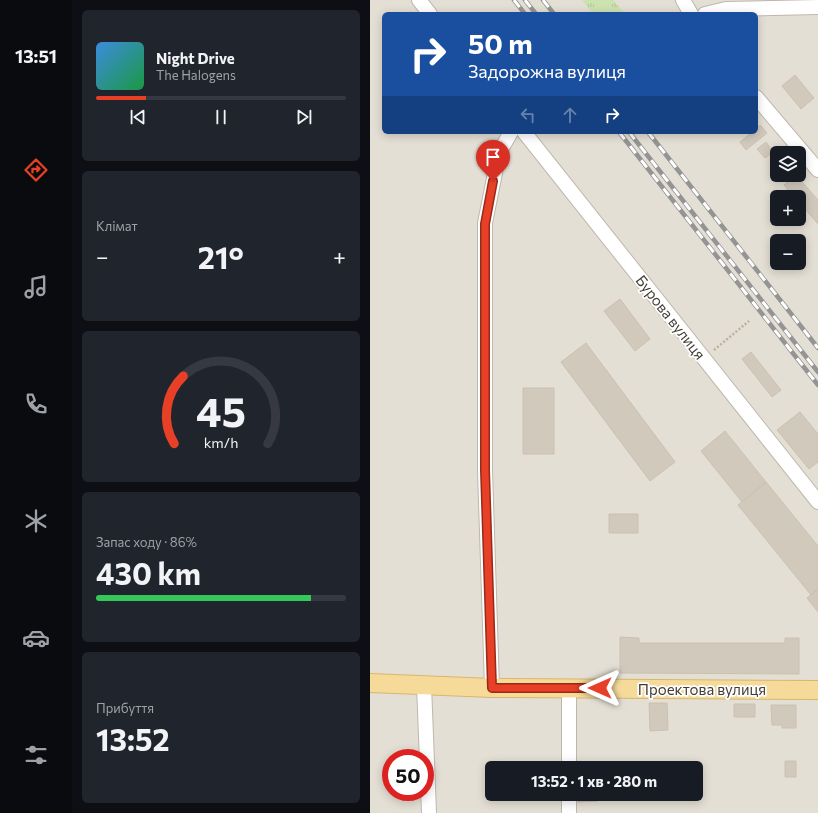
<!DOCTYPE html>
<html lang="uk">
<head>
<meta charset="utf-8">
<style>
	body { margin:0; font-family:Commissioner,sans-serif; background:#20242c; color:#f1f3f6; height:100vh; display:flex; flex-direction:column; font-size:15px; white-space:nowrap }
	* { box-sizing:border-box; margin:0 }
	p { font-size:13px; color:#9ea1a6 }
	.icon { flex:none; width:22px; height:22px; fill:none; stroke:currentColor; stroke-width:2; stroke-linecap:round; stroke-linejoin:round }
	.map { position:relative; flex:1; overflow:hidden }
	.sheet { display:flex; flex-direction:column; gap:10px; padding:10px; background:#0d0f14; width:298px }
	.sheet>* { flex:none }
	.top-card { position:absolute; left:12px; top:12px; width:376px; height:122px; border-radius:6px; box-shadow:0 2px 10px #0003; background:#1a4fa0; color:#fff; overflow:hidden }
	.buttons { position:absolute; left:400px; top:146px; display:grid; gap:8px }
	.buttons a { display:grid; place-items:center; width:36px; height:36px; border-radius:6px; background:#171b24; box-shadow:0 2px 10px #0003; font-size:20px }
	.speed { position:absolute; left:12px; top:749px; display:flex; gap:8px; font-size:20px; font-weight:700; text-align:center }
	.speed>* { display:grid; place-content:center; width:52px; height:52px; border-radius:50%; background:#171b24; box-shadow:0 2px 10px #0003; line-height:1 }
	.speed .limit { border:6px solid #d22; background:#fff; color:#111 }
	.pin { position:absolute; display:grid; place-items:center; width:34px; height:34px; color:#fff; margin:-41px -17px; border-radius:50% 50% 50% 0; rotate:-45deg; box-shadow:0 0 4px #0007 }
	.pin .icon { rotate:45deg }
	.me { position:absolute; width:44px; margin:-22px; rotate:270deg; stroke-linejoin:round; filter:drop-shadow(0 0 3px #0008) }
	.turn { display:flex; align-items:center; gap:14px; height:84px; padding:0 20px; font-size:18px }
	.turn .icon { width:52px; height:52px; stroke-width:2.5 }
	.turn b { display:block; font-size:28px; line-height:34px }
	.lanes { display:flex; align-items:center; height:38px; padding:0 20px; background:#0003; justify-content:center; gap:20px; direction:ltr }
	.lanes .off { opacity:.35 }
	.big { font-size:30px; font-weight:700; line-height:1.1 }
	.sheet .tile { flex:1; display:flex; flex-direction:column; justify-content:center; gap:6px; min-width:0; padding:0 14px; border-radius:6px; background:#20242c }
	.sheet .dial { align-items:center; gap:0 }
	.dial svg { height:104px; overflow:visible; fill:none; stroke:#363941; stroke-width:7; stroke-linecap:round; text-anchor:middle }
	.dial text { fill:#f1f3f6; stroke:none }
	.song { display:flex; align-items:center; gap:12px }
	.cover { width:48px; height:48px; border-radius:6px; background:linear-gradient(135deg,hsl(210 70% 55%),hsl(140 70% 35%)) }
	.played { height:4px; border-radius:2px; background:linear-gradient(90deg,#e74027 20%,#363941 20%) }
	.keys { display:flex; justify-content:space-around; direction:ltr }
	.heat { display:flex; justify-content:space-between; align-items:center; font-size:22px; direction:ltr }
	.charge { height:6px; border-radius:3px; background:linear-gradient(90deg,#34c759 86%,#363941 0) }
	.trip { position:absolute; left:115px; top:761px; width:218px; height:40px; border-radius:6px; background:#171b24; box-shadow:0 2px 10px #0003; font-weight:700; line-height:40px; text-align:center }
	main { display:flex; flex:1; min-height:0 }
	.dock { display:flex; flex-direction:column; width:72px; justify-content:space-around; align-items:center; background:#090b0e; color:#9ea1a6 }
	.dock .icon { width:28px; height:28px }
	.dock .on { color:#e74027 }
	.dock b { font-size:18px; color:#f1f3f6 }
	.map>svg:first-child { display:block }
</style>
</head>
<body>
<main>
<nav class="dock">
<b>13:51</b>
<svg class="icon on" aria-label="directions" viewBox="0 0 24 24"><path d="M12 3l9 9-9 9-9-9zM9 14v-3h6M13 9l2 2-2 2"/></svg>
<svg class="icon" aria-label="music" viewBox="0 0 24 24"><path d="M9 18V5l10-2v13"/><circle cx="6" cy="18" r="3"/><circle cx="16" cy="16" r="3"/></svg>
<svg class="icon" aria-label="phone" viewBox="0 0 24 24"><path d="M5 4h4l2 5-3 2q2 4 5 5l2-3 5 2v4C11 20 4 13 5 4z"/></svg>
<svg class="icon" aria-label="climate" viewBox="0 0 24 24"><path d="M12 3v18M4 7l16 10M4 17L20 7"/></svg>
<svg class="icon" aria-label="car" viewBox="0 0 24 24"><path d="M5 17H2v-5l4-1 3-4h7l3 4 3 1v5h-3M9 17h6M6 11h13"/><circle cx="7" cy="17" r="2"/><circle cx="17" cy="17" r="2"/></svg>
<svg class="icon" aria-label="filters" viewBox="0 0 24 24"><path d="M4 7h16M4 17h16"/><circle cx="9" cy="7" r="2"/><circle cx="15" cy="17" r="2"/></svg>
</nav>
<section class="sheet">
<div class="tile">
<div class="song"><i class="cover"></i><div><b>Night Drive</b><p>The Halogens</p></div></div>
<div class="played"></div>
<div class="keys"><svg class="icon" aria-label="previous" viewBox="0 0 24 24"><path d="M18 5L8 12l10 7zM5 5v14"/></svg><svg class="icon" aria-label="pause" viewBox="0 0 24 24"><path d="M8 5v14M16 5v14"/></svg><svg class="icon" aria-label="next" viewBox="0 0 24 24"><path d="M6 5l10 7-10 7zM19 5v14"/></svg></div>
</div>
<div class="tile"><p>Клімат</p>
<div class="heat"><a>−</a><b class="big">21°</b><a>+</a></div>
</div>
<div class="tile dial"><svg viewBox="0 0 100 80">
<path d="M14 69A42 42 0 1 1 86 69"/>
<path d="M14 69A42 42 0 0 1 21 17" stroke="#e74027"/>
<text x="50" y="56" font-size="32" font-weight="700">45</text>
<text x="50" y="72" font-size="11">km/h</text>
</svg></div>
<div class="tile"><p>Запас ходу · 86%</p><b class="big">430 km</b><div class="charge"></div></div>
<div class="tile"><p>Прибуття</p><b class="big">13:52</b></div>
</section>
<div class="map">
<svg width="448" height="813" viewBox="0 0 448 813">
	<defs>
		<pattern id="grass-tufts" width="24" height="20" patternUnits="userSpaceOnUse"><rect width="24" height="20" fill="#cde2b1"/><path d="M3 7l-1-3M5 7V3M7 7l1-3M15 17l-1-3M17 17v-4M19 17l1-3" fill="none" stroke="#b1c399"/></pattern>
	</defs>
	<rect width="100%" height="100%" fill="#f1ede5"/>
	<path fill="#e4dfd4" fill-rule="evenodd" d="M0,0H448V813H0ZM14,14H386V132H14ZM407,153H429V175H407ZM407,197H429V219H407ZM407,241H429V263H407ZM21,758H55V792H21ZM122,768H326V794H122Z"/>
	<path fill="url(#grass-tufts)" d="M212,0H243L255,14H223Z"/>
	<path fill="#d1c9bc" stroke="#ccc0b0" d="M425,75L444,98L431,109L412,86Z
		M390,125L397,133L376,150L370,142L382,132H386V129Z
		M396,142L403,152L395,158L387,149Z
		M426,175L448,200V224L429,202V197H424L414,185Z
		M250,299L280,339L265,351L234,311Z
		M216,343L305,462L280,481L191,362Z
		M381,352L411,390L402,397L372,359Z
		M153,388H184V454H153Z
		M430,412L448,434V462L439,469L407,430Z
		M355,431L396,482L372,502L331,451Z
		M396,482L448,546V589L441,595L368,505Z
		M239,514H268V533H239Z
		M448,589V612L437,598Z
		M250,637L269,638V643H415V638H429V674L250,673Z
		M279,703H297L298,730L280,731Z
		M364,704H385V717H364Z
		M401,705H426V728H412V725H402Z
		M415,761H426V777H415Z
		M207,794H228V801L208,802Z"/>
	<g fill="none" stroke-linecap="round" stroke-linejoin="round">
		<defs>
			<path id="minor" d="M49,0L60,14
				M313,0L321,14
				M335,14L356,9L448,7
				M386,97L448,170
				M154,132L448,502
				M54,685L59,813
				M122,688L115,470V223L129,153L141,132
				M199,768V688
				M199,813V794"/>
			<path id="major" d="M0,683L122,688L448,690"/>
		</defs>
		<use href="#minor" stroke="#beb8ac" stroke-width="16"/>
		<use href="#major" stroke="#d8b66c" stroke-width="20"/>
		<path stroke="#bcb09b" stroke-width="2.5" stroke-dasharray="2 2" stroke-linecap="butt" d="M344,350L379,321"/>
		<use href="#minor" stroke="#fff" stroke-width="14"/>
		<use href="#major" stroke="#f5da9a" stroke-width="18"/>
		<defs>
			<path id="rail" d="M144,0L155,14
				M155,0L166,14
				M173,0L184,14
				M249,132L448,385
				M259,132L448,372
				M278,132L448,348"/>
		</defs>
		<use href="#rail" stroke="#949494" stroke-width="4.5"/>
		<use href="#rail" stroke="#fff" stroke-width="3" stroke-dasharray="9" stroke-linecap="butt"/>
	</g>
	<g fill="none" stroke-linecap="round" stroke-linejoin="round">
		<defs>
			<path id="route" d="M123,181L115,224V470L122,688H230"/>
		</defs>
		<use href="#route" stroke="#962a19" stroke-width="10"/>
		<use href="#route" stroke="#e74027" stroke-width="7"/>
	</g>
	<g text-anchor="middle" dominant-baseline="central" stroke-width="3.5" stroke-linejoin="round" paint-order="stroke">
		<g font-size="15" fill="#433d35" stroke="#fff">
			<text transform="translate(301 317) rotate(52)">Бурова вулиця</text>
			<text x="332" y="689">Проектова вулиця</text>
		</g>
	</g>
</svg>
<div class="buttons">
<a><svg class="icon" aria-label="layers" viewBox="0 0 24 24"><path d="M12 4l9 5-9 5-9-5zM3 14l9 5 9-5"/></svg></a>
<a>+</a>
<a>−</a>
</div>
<div class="speed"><div class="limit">50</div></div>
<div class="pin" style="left:123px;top:181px;background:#d93025"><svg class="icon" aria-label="arrive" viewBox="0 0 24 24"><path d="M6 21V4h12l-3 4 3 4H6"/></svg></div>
<svg class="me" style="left:230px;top:688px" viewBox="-20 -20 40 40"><path d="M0-17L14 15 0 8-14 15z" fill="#e74027" stroke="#fff" stroke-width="4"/></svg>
<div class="trip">13:52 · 1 хв · 280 m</div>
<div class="top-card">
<div class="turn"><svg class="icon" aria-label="right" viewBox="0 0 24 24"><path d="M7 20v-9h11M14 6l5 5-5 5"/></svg><div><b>50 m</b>Задорожна вулиця</div></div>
<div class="lanes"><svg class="icon off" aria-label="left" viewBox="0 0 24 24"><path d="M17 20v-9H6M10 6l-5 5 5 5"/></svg><svg class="icon off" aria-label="ahead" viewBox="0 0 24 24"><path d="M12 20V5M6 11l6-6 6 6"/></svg><svg class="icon" aria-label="right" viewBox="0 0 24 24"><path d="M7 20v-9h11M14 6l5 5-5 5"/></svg></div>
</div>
</div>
</main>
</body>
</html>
